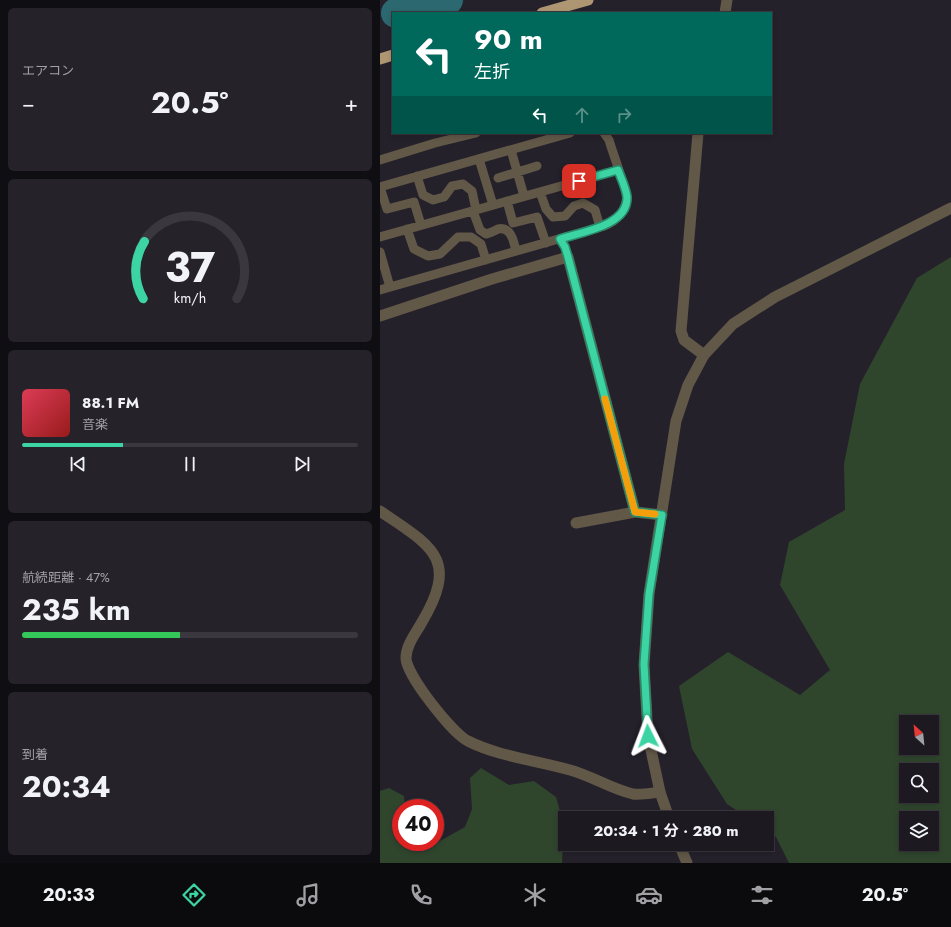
<!DOCTYPE html>
<html lang="ja">
<head>
<meta charset="utf-8">
<style>
	body { margin:0; font-family:Jost,"Noto Sans JP",sans-serif; background:#252229; color:#f1f3f6; height:100vh; display:flex; flex-direction:column; font-size:15px; white-space:nowrap }
	* { box-sizing:border-box; margin:0 }
	p { font-size:13px; color:#a0a0a5 }
	.icon { flex:none; width:22px; height:22px; fill:none; stroke:currentColor; stroke-width:2; stroke-linecap:round; stroke-linejoin:round }
	.map { position:relative; flex:1; overflow:hidden }
	.details { display:flex; flex-direction:column; gap:8px; padding:8px; background:#0f0e12; width:380px }
	.details>* { flex:none }
	.banner { position:absolute; left:12px; top:12px; width:380px; height:122px; border-radius:0px; box-shadow:0 2px 6px #0003,0 0 0 1px #3a383e; background:#00695c; color:#fff; overflow:hidden }
	.needle { width:26px; rotate:333deg }
	.fabs { position:absolute; left:519px; top:715px; display:grid; gap:8px }
	.fabs a { display:grid; place-items:center; width:40px; height:40px; border-radius:0px; background:#1c1920; box-shadow:0 2px 6px #0003,0 0 0 1px #3a383e; font-size:20px }
	.speed { position:absolute; left:12px; top:799px; display:flex; gap:8px; font-size:20px; font-weight:700; text-align:center }
	.speed>* { display:grid; place-content:center; width:52px; height:52px; border-radius:50%; background:#1c1920; box-shadow:0 2px 6px #0003,0 0 0 1px #3a383e; line-height:1 }
	.speed .limit { border:6px solid #d22; background:#fff; color:#111 }
	.pin { position:absolute; display:grid; place-items:center; width:34px; height:34px; color:#fff; margin:-17px; border-radius:8px; box-shadow:0 2px 6px #0006 }
	.me { position:absolute; width:44px; margin:-22px; rotate:357deg; stroke-linejoin:round; filter:drop-shadow(0 0 3px #0008) }
	.turn { display:flex; align-items:center; gap:14px; height:84px; padding:0 16px; font-size:18px }
	.turn .icon { width:52px; height:52px; stroke-width:2.5 }
	.turn b { display:block; font-size:28px; line-height:34px }
	.lanes { display:flex; align-items:center; height:38px; padding:0 16px; background:#0003; justify-content:center; gap:20px; direction:ltr }
	.lanes .off { opacity:.35 }
	.big { font-size:30px; font-weight:700; line-height:1.1 }
	.details .card { flex:1; display:flex; flex-direction:column; justify-content:center; gap:6px; min-width:0; padding:0 14px; border-radius:6px; background:#252229 }
	.details .dial { align-items:center; gap:0 }
	.dial svg { height:104px; overflow:visible; fill:none; stroke:#3a383e; stroke-width:7; stroke-linecap:round; text-anchor:middle }
	.dial text { fill:#f1f3f6; stroke:none }
	.song { display:flex; align-items:center; gap:12px }
	.cover { width:48px; height:48px; border-radius:6px; background:linear-gradient(135deg,hsl(350 70% 55%),hsl(0 70% 35%)) }
	.played { height:4px; border-radius:2px; background:linear-gradient(90deg,#3dd4a3 30%,#3a383e 30%) }
	.keys { display:flex; justify-content:space-around; direction:ltr }
	.heat { display:flex; justify-content:space-between; align-items:center; font-size:22px; direction:ltr }
	.charge { height:6px; border-radius:3px; background:linear-gradient(90deg,#34c759 47%,#3a383e 0) }
	.trip { position:absolute; left:178px; top:811px; width:216px; height:40px; border-radius:0px; background:#1c1920; box-shadow:0 2px 6px #0003,0 0 0 1px #3a383e; font-weight:700; line-height:40px; text-align:center }
	.menu { display:flex; height:64px; justify-content:space-around; align-items:center; background:#0b0a0d; color:#a0a0a5 }
	.menu .icon { width:28px; height:28px }
	.menu .current { color:#3dd4a3 }
	.menu b { font-size:18px; color:#f1f3f6 }
	main { display:flex; flex:1; min-height:0 }
	.map>svg:first-child { display:block }
</style>
</head>
<body>
<main>
<section class="details">
<div class="card"><p>エアコン</p>
<div class="heat"><a>−</a><b class="big">20.5°</b><a>+</a></div>
</div>
<div class="card dial"><svg viewBox="0 0 100 80">
<path d="M14 69A42 42 0 1 1 86 69"/>
<path d="M14 69A42 42 0 0 1 15 25" stroke="#3dd4a3"/>
<text x="50" y="56" font-size="32" font-weight="700">37</text>
<text x="50" y="72" font-size="11">km/h</text>
</svg></div>
<div class="card">
<div class="song"><i class="cover"></i><div><b>88.1 FM</b><p>音楽</p></div></div>
<div class="played"></div>
<div class="keys"><svg class="icon" aria-label="previous" viewBox="0 0 24 24"><path d="M18 5L8 12l10 7zM5 5v14"/></svg><svg class="icon" aria-label="pause" viewBox="0 0 24 24"><path d="M8 5v14M16 5v14"/></svg><svg class="icon" aria-label="next" viewBox="0 0 24 24"><path d="M6 5l10 7-10 7zM19 5v14"/></svg></div>
</div>
<div class="card"><p>航続距離 · 47%</p><b class="big">235 km</b><div class="charge"></div></div>
<div class="card"><p>到着</p><b class="big">20:34</b></div>
</section>
<div class="map">
<svg width="571" height="863" viewBox="0 0 571 863">
	<rect width="100%" height="100%" fill="#25212b"/>
	<path fill="#2f462d" fill-rule="evenodd" d="M571,257V863H409L396,837L387,831V818H368L347,804L312,749L299,686L348,652L420,695L450,670L400,585L409,542L465,510L464,464L480,384L537,278ZM526,722H552V748H526ZM526,770H552V796H526ZM526,818H552V844H526Z
		M101,768L129,785L154,781L176,797L184,826L182,863H0V791L9,788L24,796L25,808H21V842H33L40,852L85,827L92,809L90,778Z"/>
	<g fill="none" stroke-linecap="round" stroke-linejoin="round">
		<path stroke="#2c686f" stroke-width="30" d="M16,13L68,0"/>
		<path stroke="#625848" stroke-width="9" d="M131,150L144,196
			M99,159L113,205
			M0,160L55,143L96,133
			M37,176L43,195L53,200L64,197L72,186L83,184L92,191L96,210
			M118,178L157,166
			M0,187L190,133
			M0,187L7,209L34,202L41,225
			M160,192L166,209L173,217L185,216L194,206L203,203L215,210L220,227
			M127,201L133,223L157,217L166,243
			M93,211L100,230L106,234C111,233 114,231 118,229C131,226 134,242 136,251
			M27,229L34,249L48,256L60,254L78,237H91L101,244L106,260
			M0,237L238,170
			M180,239L185,247L188,257
			M0,252L10,287
			M0,290L224,226C236,221 245,212 247,198C247,191 232,151 229,140L224,133"/>
		<path stroke="#625848" stroke-width="11" d="M345,13L347,0
			M318,133L301,331L304,340L324,355
			M0,316L112,279L188,257L255,512
			M0,511C51,546 80,558 42,622C36,633 26,645 26,658C26,675 73,734 88,741C117,756 159,761 190,770C212,776 231,789 253,794C261,795 272,793 280,792
			M196,523L255,512L282,515"/>
		<path stroke="#625848" stroke-width="11" d="M289,818L280,792L268,736L264,665L269,594L296,421L308,385L324,355L353,324L395,297L571,208
			M299,844L307,863"/>
		<path stroke="#ae9672" stroke-width="11" d="M162,13L208,0
			M0,59L13,55"/>
	</g>
	<g fill="none" stroke-linecap="round" stroke-linejoin="round">
		<defs>
			<path id="route" d="M199,181L238,170C241,178 246,188 247,197C248,226 201,232 180,239L185,247L188,257L255,512L282,515L269,594L264,664L268,736"/>
		</defs>
		<use href="#route" stroke="#288a6a" stroke-width="10"/>
		<use href="#route" stroke="#3dd4a3" stroke-width="7"/>
		<path stroke="#f59e0b" stroke-width="7" d="M225,399L255,512L275,514"/>
	</g>
</svg>
<div class="fabs">
<a><svg class="needle" viewBox="-14 -14 28 28"><path d="M0-13l5 13h-10z" fill="#e53935"/><path d="M0 13l5-13h-10z" fill="#a0a0a5"/></svg></a>
<a><svg class="icon" aria-label="search" viewBox="0 0 24 24"><circle cx="10" cy="10" r="6"/><path d="M15 15l6 6"/></svg></a>
<a><svg class="icon" aria-label="layers" viewBox="0 0 24 24"><path d="M12 4l9 5-9 5-9-5zM3 14l9 5 9-5"/></svg></a>
</div>
<div class="speed"><div class="limit">40</div></div>
<div class="pin" style="left:199px;top:181px;background:#d93025"><svg class="icon" aria-label="arrive" viewBox="0 0 24 24"><path d="M6 21V4h12l-3 4 3 4H6"/></svg></div>
<svg class="me" style="left:268px;top:736px" viewBox="-20 -20 40 40"><path d="M0-17L14 15 0 8-14 15z" fill="#3dd4a3" stroke="#fff" stroke-width="4"/></svg>
<div class="trip">20:34 · 1 分 · 280 m</div>
<div class="banner">
<div class="turn"><svg class="icon" aria-label="left" viewBox="0 0 24 24"><path d="M17 20v-9H6M10 6l-5 5 5 5"/></svg><div><b>90 m</b>左折</div></div>
<div class="lanes"><svg class="icon" aria-label="left" viewBox="0 0 24 24"><path d="M17 20v-9H6M10 6l-5 5 5 5"/></svg><svg class="icon off" aria-label="ahead" viewBox="0 0 24 24"><path d="M12 20V5M6 11l6-6 6 6"/></svg><svg class="icon off" aria-label="right" viewBox="0 0 24 24"><path d="M7 20v-9h11M14 6l5 5-5 5"/></svg></div>
</div>
</div>
</main>
<nav class="menu">
<b>20:33</b>
<svg class="icon current" aria-label="directions" viewBox="0 0 24 24"><path d="M12 3l9 9-9 9-9-9zM9 14v-3h6M13 9l2 2-2 2"/></svg>
<svg class="icon" aria-label="music" viewBox="0 0 24 24"><path d="M9 18V5l10-2v13"/><circle cx="6" cy="18" r="3"/><circle cx="16" cy="16" r="3"/></svg>
<svg class="icon" aria-label="phone" viewBox="0 0 24 24"><path d="M5 4h4l2 5-3 2q2 4 5 5l2-3 5 2v4C11 20 4 13 5 4z"/></svg>
<svg class="icon" aria-label="climate" viewBox="0 0 24 24"><path d="M12 3v18M4 7l16 10M4 17L20 7"/></svg>
<svg class="icon" aria-label="car" viewBox="0 0 24 24"><path d="M5 17H2v-5l4-1 3-4h7l3 4 3 1v5h-3M9 17h6M6 11h13"/><circle cx="7" cy="17" r="2"/><circle cx="17" cy="17" r="2"/></svg>
<svg class="icon" aria-label="filters" viewBox="0 0 24 24"><path d="M4 7h16M4 17h16"/><circle cx="9" cy="7" r="2"/><circle cx="15" cy="17" r="2"/></svg>
<b>20.5°</b>
</nav>
</body>
</html>
